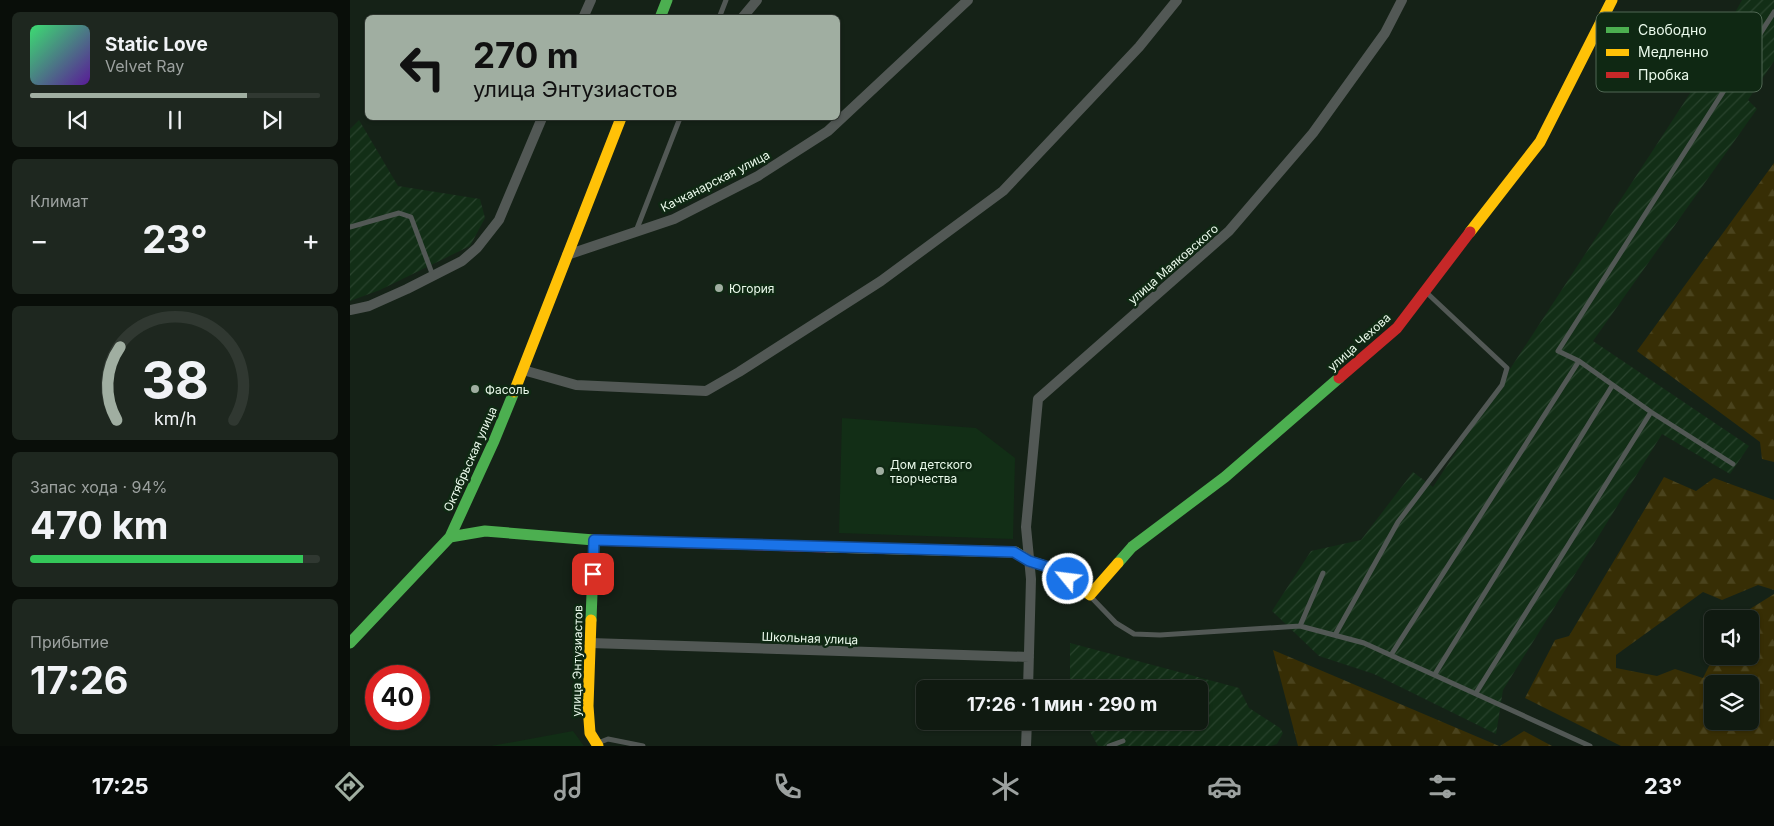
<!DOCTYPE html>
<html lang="ru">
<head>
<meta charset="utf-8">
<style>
	body { margin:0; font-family:Inter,sans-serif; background:#1e271f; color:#f1f3f6; height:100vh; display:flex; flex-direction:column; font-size:19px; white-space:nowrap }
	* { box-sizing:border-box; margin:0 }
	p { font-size:16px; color:#9ca19f }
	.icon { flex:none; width:28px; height:28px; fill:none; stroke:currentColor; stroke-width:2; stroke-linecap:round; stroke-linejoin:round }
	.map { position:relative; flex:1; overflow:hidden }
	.panel { display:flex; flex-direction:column; gap:12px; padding:12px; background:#090e09; width:350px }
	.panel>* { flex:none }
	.banner { position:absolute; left:15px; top:15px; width:475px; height:105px; border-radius:8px; box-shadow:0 1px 4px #0004,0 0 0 1px #303831; background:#a0aea1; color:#111; overflow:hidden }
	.controls { position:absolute; left:1354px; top:610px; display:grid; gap:10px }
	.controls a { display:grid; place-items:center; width:55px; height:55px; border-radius:8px; background:#101a11; box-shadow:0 1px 4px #0004,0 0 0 1px #303831; font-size:25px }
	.speed { position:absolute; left:15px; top:665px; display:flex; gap:10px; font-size:25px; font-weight:700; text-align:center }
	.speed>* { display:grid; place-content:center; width:65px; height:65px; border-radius:50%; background:#101a11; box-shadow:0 1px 4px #0004,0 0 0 1px #303831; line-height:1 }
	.speed .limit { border:8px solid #d22; background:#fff; color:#111 }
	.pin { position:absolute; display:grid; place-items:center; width:42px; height:42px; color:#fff; margin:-21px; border-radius:10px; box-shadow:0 2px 8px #0006 }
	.me { position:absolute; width:55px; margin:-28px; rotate:299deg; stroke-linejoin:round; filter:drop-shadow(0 0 4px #0008) }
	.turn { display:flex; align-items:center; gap:18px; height:105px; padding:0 25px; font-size:22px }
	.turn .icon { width:65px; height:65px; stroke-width:2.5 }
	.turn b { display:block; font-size:35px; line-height:42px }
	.big { font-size:38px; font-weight:700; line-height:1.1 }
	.panel .tile { flex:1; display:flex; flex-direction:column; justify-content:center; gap:8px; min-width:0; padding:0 18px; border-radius:8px; background:#1e271f }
	.panel .dial { align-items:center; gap:0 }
	.dial svg { height:130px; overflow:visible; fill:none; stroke:#303831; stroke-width:7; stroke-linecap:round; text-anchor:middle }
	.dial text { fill:#f1f3f6; stroke:none }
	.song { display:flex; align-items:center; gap:15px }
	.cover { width:60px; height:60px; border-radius:8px; background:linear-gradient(135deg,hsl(140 70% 55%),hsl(270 70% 35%)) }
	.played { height:5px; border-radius:2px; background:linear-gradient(90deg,#a0aea1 75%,#303831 75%) }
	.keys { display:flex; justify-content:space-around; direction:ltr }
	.heat { display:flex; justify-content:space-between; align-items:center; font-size:28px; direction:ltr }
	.charge { height:8px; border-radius:4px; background:linear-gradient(90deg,#34c759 94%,#303831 0) }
	.trip { position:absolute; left:566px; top:680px; width:292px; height:50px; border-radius:8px; background:#101a11; box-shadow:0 1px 4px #0004,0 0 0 1px #303831; font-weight:700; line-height:50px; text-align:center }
	.tabs { display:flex; height:80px; justify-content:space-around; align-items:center; background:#060a07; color:#9ca19f }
	.tabs .icon { width:35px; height:35px }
	.tabs .active { color:#a0aea1 }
	.tabs b { font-size:22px; color:#f1f3f6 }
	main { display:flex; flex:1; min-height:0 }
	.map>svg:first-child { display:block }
</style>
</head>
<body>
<main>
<section class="panel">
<div class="tile">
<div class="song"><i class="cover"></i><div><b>Static Love</b><p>Velvet Ray</p></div></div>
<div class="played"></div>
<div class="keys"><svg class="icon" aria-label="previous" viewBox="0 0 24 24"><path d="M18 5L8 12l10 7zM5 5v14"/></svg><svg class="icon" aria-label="pause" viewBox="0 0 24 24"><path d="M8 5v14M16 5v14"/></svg><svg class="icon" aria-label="next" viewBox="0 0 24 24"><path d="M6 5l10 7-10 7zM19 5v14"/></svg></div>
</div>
<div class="tile"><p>Климат</p>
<div class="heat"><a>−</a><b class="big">23°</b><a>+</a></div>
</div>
<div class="tile dial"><svg viewBox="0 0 100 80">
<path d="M14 69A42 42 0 1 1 86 69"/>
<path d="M14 69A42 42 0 0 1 16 24" stroke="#a0aea1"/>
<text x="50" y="56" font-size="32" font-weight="700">38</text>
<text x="50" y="72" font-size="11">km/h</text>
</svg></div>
<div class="tile"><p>Запас хода · 94%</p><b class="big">470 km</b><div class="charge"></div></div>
<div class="tile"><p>Прибытие</p><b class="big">17:26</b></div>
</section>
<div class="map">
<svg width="1424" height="746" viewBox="0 0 1424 746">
	<defs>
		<pattern id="industrial-furrows" width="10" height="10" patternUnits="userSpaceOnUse" patternTransform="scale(1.25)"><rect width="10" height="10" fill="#122e16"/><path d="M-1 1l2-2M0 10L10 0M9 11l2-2" fill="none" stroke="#29432d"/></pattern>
		<pattern id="forest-firs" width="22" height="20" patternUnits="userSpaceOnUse" patternTransform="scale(1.25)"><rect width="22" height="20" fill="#372e05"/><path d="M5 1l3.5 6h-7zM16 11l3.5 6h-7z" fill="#4a431d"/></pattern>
	</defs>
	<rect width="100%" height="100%" fill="#152217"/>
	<path fill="#122e16" d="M492,418L626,428L665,458L663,539L489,533Z
		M223,731L234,746H141Z"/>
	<path fill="url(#industrial-furrows)" d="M1392,0H1424V61L1398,100L1407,109L1243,341L1399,446L1380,474L1312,434L1153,690L1146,734L1024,674L969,656L922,611L961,551L1011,540L1063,472L1083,487L1339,95Z
		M9,120L48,186L130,199L135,218L120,246L30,290L0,301V129Z
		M720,643L889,688L899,708L930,728L933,733L927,744L921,746H748L738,728L739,721H850V689H720Z"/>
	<path fill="url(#forest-firs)" fill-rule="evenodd" d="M1424,163V462L1412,459L1410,442L1287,351Z
		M1314,477L1346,491L1364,478L1424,500V590L1408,585L1372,600L1353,592L1266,655V668L1307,676L1325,669L1353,678L1364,656H1400V619H1384L1424,594V746H1271L1175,698L1205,640L1219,636ZM1362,684H1400V721H1362Z
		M923,650L1149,746H948Z
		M1174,731L1202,746H1150Z"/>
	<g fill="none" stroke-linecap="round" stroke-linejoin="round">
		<path stroke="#525855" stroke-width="5" d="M369,18L376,0
			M0,227L49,213L61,217L83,276
			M286,231L330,118
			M1383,464L1301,412L1229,361L1208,351L1424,12
			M740,596L766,623L784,634L810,635L950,626L1014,643L1240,746
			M950,626L973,573
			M985,635L1048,522L1152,385L1157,368L1077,293
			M1041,655L1229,361
			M1085,674L1262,386
			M1126,693L1301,412
			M248,743L258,739L293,746
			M759,746L773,741"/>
		<path stroke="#525855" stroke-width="10" d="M233,18L241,0
			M392,18L407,0
			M217,255L324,219L408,176L478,131L618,0
			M0,310L19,306L57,289L112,261L127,248L149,220L192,118
			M173,370L226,385L356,391L389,372L531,281L653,191L789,47L827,0
			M240,643L679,657
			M678,689L681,579L676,527L688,399L879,231L963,133L1035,33L1052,0
			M676,746L677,721"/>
		<path stroke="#4caf50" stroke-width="11" d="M310,18L317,0
			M100,537L135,531L244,540L241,620
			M768,563L782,547L875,477L989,378
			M0,643L100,537L144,441L164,392"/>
		<path stroke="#ffc107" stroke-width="11" d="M1120,232L1190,142L1262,0
			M164,392L271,118
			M477,547L665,552L679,561L708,570L740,595L768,563
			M241,620L238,706L240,733L248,746"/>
		<path stroke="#c62828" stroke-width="11" d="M989,378L1047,328L1120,232
			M244,540L477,547"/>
	</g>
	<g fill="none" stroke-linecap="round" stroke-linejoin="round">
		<defs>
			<path id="route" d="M243,574L244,540L664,552L679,561L708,570L718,579"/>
		</defs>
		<use href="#route" stroke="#114b97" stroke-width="12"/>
		<use href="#route" stroke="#1a73e8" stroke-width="9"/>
	</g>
	<g fill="#a0aea1" stroke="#0f2813" stroke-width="2">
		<circle cx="369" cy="288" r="5"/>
		<circle cx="125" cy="389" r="5"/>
		<circle cx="530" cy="471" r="5"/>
	</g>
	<g text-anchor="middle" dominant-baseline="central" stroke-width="5" stroke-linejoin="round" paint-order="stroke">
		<g font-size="12" fill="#ebfaec" stroke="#0f2813">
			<text transform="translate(365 181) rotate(-27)">Качканарская улица</text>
			<text transform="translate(823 264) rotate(-41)">улица Маяковского</text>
			<text transform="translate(1009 342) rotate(-42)">улица Чехова</text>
			<text transform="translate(120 459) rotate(-66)">Октябрьская улица</text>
			<text transform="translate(460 638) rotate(2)">Школьная улица</text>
			<text transform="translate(227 661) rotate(-89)">улица Энтузиастов</text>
		</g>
		<g font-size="12" fill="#ebfaec" stroke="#0f2813" text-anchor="start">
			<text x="379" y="288">Югория</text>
			<text x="135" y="389">Фасоль</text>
			<text x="540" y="464">Дом детского<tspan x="540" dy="14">творчества</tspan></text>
		</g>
	</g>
	<rect x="1246" y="12" width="166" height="80" rx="8" fill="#0f2813" stroke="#516754" stroke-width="1"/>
	<rect x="1256" y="27" width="23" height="6" fill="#4caf50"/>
	<rect x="1256" y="49" width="23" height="7" fill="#ffc107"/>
	<rect x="1256" y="72" width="23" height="6" fill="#c62828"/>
	<g font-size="14" fill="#ebfaec">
		<text x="1288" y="35">Свободно</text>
		<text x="1288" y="57">Медленно</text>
		<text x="1288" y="80">Пробка</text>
	</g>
</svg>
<div class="controls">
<a><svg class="icon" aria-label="sound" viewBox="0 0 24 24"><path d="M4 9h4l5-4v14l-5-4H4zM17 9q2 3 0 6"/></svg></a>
<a><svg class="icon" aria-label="layers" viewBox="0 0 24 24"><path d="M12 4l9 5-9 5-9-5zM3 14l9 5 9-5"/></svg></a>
</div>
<div class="speed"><div class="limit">40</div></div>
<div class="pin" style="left:243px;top:574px;background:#d93025"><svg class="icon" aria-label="arrive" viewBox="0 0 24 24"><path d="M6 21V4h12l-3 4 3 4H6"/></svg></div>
<svg class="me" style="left:718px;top:579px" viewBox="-20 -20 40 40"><circle r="17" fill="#1a73e8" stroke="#fff" stroke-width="3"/><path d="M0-11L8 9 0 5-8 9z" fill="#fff"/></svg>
<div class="trip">17:26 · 1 мин · 290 m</div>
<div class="banner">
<div class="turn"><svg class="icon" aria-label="left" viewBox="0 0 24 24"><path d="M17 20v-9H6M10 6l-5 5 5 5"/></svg><div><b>270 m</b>улица Энтузиастов</div></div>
</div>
</div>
</main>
<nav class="tabs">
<b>17:25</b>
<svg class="icon active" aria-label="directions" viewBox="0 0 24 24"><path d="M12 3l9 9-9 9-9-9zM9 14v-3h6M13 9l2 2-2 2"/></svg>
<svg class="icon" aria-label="music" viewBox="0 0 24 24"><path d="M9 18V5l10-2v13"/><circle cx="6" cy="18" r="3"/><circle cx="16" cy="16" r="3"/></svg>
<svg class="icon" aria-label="phone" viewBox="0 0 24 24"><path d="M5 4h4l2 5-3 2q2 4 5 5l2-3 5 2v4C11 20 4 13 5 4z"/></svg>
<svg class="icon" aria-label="climate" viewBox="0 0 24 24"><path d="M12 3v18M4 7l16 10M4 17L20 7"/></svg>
<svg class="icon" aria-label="car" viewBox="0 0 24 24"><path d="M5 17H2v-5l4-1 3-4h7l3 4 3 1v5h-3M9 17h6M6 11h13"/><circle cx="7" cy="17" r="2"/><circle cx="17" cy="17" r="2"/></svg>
<svg class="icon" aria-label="filters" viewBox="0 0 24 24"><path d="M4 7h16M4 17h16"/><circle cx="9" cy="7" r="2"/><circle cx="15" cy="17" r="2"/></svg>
<b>23°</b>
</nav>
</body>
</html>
